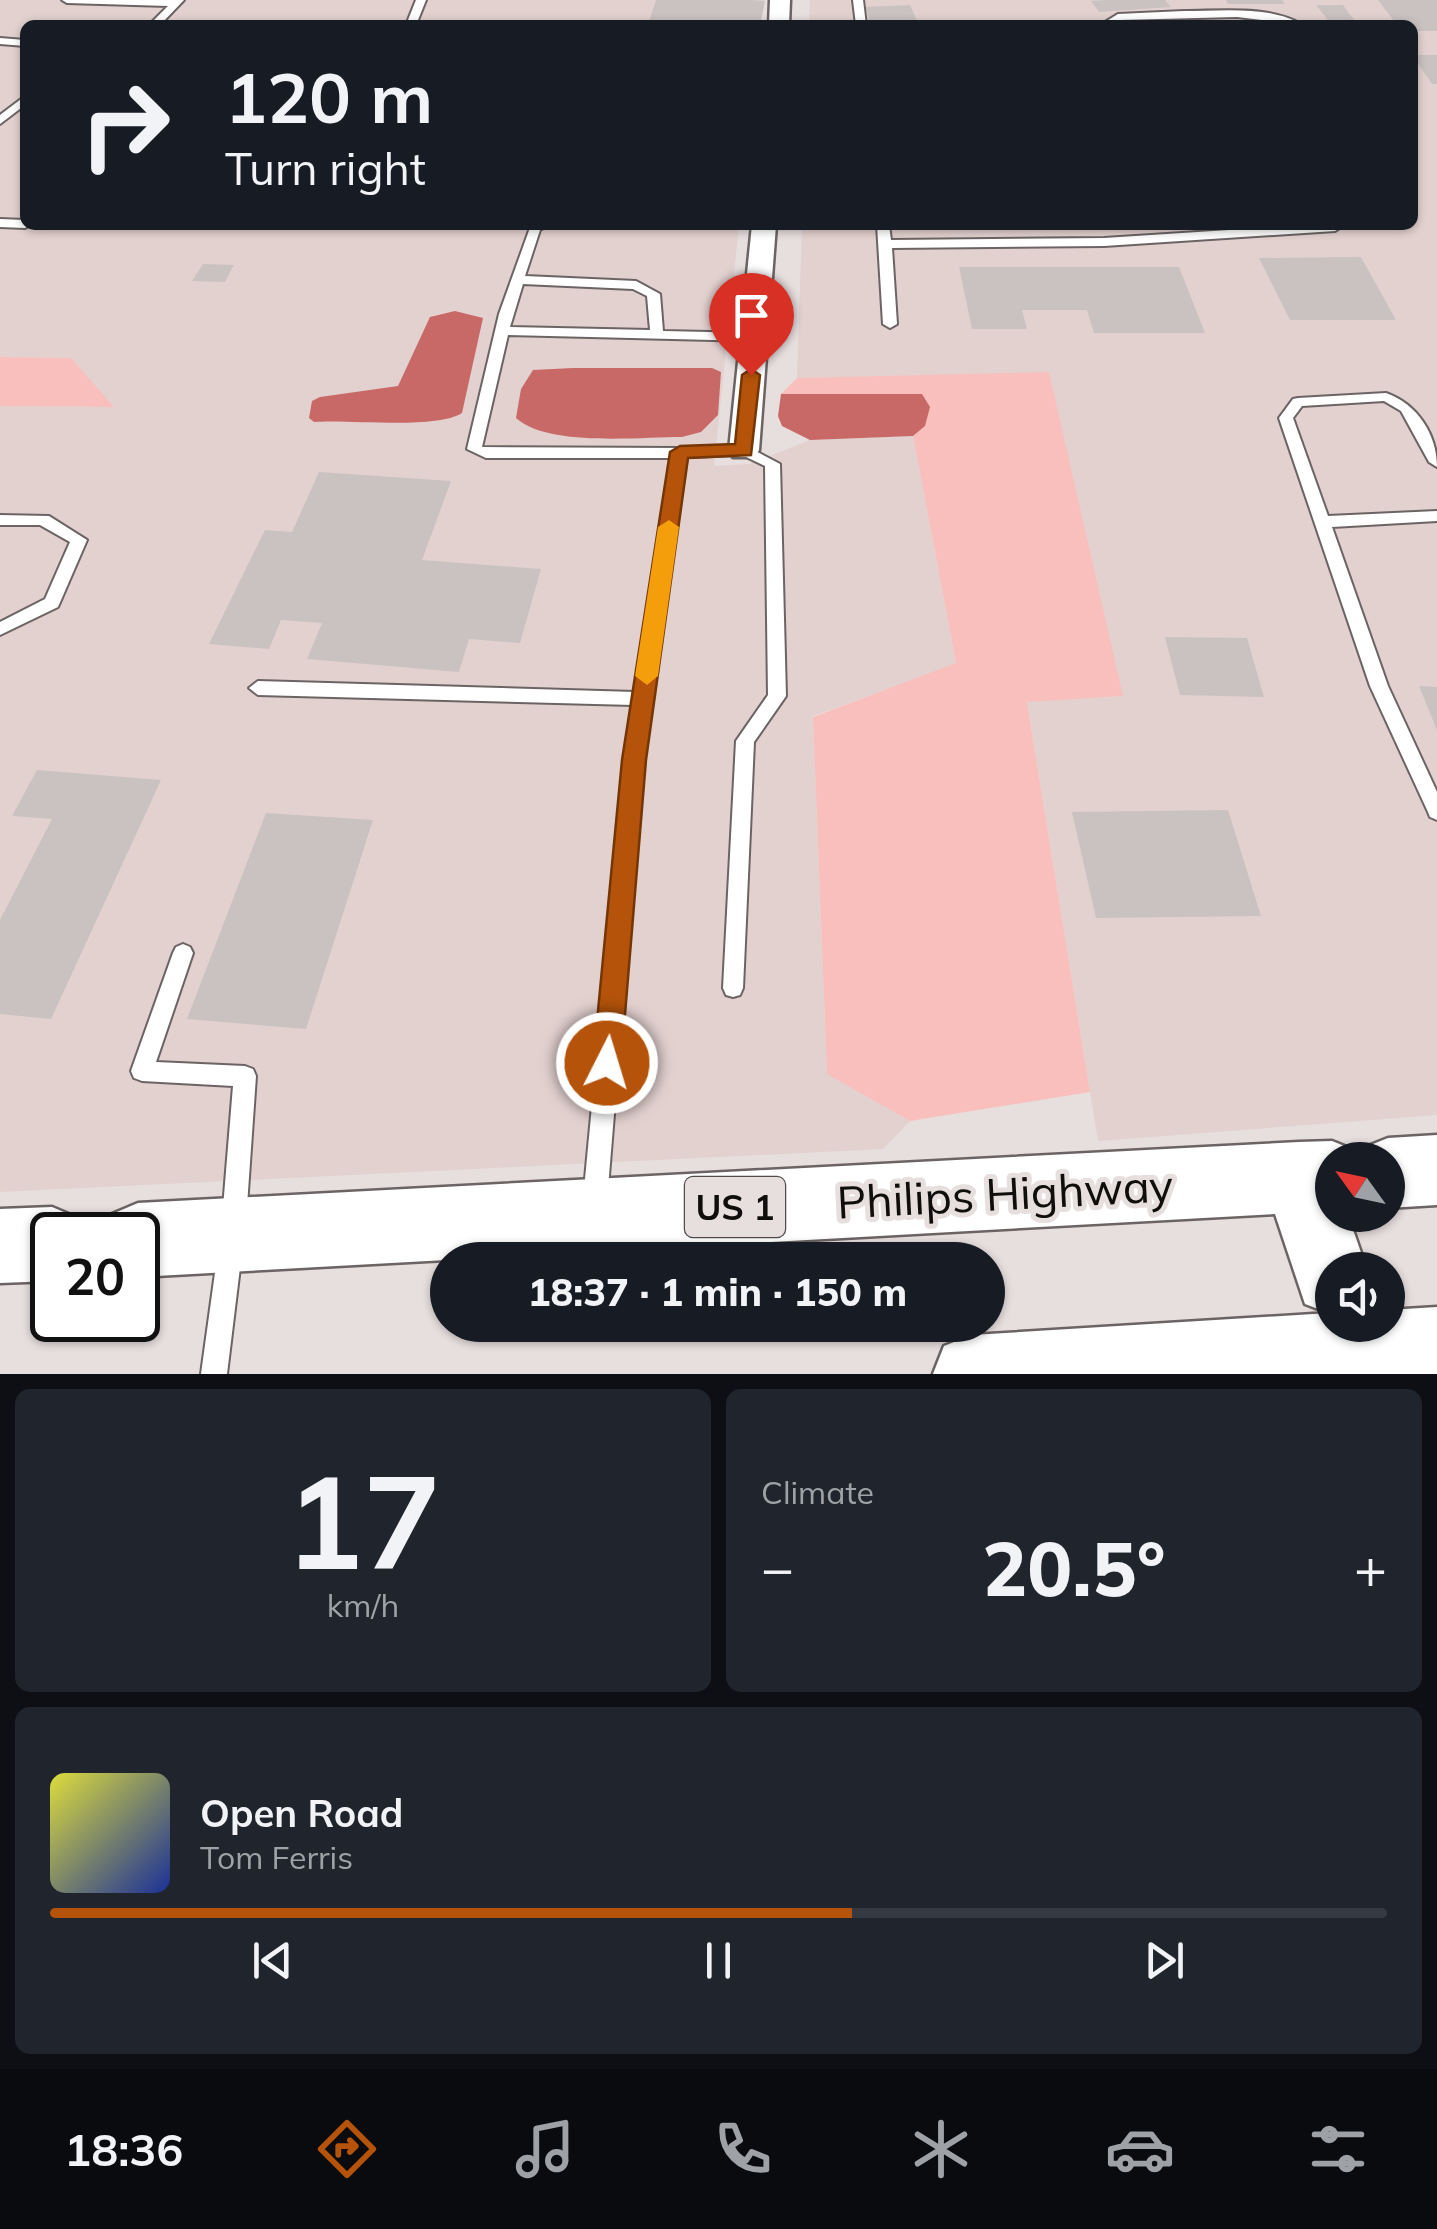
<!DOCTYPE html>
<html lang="en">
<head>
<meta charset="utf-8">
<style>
	body { margin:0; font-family:Mulish,sans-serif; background:#20242c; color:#f1f3f6; height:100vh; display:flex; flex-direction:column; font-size:38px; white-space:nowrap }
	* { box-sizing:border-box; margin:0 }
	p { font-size:32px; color:#9ea1a6 }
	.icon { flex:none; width:55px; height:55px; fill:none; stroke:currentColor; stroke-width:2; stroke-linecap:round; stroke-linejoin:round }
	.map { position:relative; height:1374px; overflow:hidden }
	.details { display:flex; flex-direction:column; gap:15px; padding:15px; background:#0d0f14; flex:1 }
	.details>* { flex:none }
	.guide { position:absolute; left:20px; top:20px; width:1398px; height:210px; border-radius:15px; box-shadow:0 2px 8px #0004; background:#171b24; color:#f1f3f6; overflow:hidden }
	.needle { width:65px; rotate:303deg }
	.controls { position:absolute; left:1315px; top:1142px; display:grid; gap:20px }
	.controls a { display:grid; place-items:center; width:90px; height:90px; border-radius:50%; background:#171b24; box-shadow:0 2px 8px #0004; font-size:50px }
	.speed { position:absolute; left:30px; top:1212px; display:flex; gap:20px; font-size:50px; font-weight:700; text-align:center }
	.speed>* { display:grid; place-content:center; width:130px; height:130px; border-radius:50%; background:#171b24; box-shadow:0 2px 8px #0004; line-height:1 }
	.speed .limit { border:5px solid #111; border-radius:15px; background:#fff; color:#111 }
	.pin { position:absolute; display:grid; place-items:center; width:85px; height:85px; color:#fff; margin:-102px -42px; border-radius:50% 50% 50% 0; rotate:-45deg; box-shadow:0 0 10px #0007 }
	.pin .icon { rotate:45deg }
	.me { position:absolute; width:110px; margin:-55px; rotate:5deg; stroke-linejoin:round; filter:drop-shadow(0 0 8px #0008) }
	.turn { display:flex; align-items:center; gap:35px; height:210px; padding:0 40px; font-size:45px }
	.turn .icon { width:130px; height:130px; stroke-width:2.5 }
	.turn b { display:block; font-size:70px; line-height:85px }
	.big { font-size:75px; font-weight:800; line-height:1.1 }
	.details .tile { flex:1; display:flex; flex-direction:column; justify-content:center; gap:15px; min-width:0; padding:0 35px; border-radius:15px; background:#20242c }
	.details .dial { align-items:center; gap:0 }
	.dial b { font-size:130px; line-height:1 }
	.song { display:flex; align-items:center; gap:30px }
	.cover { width:120px; height:120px; border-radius:15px; background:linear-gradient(135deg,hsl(60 70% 55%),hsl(230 70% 35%)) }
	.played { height:10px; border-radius:5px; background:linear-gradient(90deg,#b45309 60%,#363941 60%) }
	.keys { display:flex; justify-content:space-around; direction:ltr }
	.heat { display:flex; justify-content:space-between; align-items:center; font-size:55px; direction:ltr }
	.details .tiles { flex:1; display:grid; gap:15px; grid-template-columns:1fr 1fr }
	.tile:last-child { grid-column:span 2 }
	.trip { position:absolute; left:430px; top:1242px; width:575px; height:100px; border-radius:50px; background:#171b24; box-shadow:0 2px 8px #0004; font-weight:800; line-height:100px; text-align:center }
	.dock { display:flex; height:160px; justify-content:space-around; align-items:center; background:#090b0e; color:#9ea1a6 }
	.dock .icon { width:70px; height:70px }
	.dock .selected { color:#b45309 }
	.dock b { font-size:45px; color:#f1f3f6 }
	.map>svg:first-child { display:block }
</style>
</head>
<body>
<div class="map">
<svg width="1437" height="1374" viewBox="0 0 1437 1374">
	<rect width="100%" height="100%" fill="#e7dede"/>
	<path fill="#e2d1cf" d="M0,0H764L761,25H25V225H739L714,466L749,464L810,440L913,436L956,664L813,716L827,1073L910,1121L883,1149L0,1192V406L112,407L71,358L0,357Z
		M810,0H1437V1115L1098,1141L1027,701L1122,696L1049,373L797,378L802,225H1412V25H809Z"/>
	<path fill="#f9bfbc" d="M0,357L71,358L114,407L0,406Z
		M1049,372L1123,696L1027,702L1090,1092L910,1121L827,1074L813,717L956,663L913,436L925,426L781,394L797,378Z"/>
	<path fill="#c86967" d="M455,311L483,318L462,413C435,430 351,419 314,422L309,418L312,401L320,397L398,386L430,317Z
		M573,368H712L721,372L718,415L701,432L682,437C638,437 548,447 516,418L521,389L533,370Z
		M781,394H922L930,407L925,426L913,436L810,440L782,426L778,416Z"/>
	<path fill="#cac2c1" d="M656,0H751L765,1L760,25H648Z
		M1107,0H1165L1171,7L1099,12L1091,1Z
		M1226,0H1282L1285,4H1228Z
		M1378,0H1437V31H1412V25H1397Z
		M910,5L919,25H871L865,7Z
		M1316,5H1343L1354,20H1328Z
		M1412,55H1437V84H1432Z
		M1361,257L1396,320H1290L1259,258Z
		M203,264L234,265L225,282L192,281Z
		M959,267H1179L1205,333H1094L1087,310H1022L1027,329H972Z
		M319,472L451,481L422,560L541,569L520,643L469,639L459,672L307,659L322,623L281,620L269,649L209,644L265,530L292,532Z
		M1165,637L1247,638L1264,697L1180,695Z
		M1419,686L1437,687V730Z
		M37,770L161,780L51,1019L0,1014V920L52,819L12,816Z
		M1228,810L1261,916L1096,918L1072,812Z
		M266,813L373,820L306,1029L187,1019Z"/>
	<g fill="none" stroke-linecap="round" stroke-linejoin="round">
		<defs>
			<path id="lane" d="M62,0H184L160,25H149L168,6L67,3Z
				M416,0H426L416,25H406Z
				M853,0H863L866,25H856Z
				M1184,11C1221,11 1270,5 1303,25L1237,17L1120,20L1116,23L1117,25H1107L1105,22L1118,14Z
				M0,38L25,40V46L0,44Z
				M25,96V105L0,124V115Z
				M0,219L25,220V225H30L25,228L0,227Z
				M531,225H548L540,230L525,276L636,281L660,294L663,331L754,333L761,337L754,341L508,335L482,447L680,448L744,445L780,464L786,696L754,742L743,988L740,995L733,997L726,995L723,988L736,741L768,695L765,466L742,455L687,457L643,760L607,1200L603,1208L595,1211L587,1208L583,1200L625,760L633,705L258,695L249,688L258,681L635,692L672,458H486L467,449L499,314ZM523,284L633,289L647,296L650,330L510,327Z
				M877,225H889L891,240L1104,238L1308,225L1341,227L1335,231L1104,246L892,248L897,324L890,328L883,324Z
				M1386,393C1417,404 1437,434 1437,467L1429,462L1401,411L1384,401L1302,406L1293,418L1328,516L1437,511V521L1332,527L1388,686L1437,792V820L1430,817L1428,812L1370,686L1279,418L1293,399L1298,398Z
				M0,515L49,516L87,540L58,607L0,635V622L45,599L70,542L40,525H0Z
				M183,944L190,947L193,953L156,1062L245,1066L253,1069L256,1076L246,1220L242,1228L234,1232L226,1228L222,1220L233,1086L142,1081L134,1078L131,1071L173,953L176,947Z
				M230,1239L238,1243L242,1251L227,1374H201L218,1251L222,1243Z"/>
			<path id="street" d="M770,0H790L789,25H769Z
				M752,225H776L759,450L755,457H733L729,450Z"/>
			<path id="primary" d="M1437,1135V1205L1388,1208V1160H1332V1215H1348L1367,1270H1332V1325H1388V1310L1437,1307V1374H933L944,1346L972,1335L1329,1313L1305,1304L1275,1214L138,1277V1235H103L112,1214L138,1203L1299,1142L1332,1141L1357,1151L1359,1156L1363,1148L1388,1138Z
				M52,1207L78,1218L85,1235H52V1281L0,1283V1209Z"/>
		</defs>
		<use href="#lane" stroke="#6c6464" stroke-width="4"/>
		<use href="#street" stroke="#6c6464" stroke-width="5"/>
		<use href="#primary" stroke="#6c6464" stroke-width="5"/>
		<use href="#lane" fill="#fff" fill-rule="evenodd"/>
		<use href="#street" fill="#fff" fill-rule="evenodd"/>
		<use href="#primary" fill="#fff" fill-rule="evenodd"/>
	</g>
	<path fill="#b45309" stroke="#753606" stroke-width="2.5" d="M751,369L760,375L751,455L688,458L646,760L621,1063L617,1072L607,1076L597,1072L593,1063L622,760L670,452L680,446L735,444L742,375Z"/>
	<path fill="#f59e0b" d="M669,520L679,527L658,676L647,685L635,676L658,527Z"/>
	<g text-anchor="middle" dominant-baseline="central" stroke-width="10" stroke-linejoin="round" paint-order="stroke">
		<rect fill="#e7dede" stroke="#504c4c" stroke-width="2.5" x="685" y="1177" width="100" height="60" rx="8"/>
		<g font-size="35" font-weight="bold" fill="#100d0d">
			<text x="735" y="1207">US 1</text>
		</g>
		<g font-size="45" fill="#100d0d" stroke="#e7dede">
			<text transform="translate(1005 1193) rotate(-3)">Philips Highway</text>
		</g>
	</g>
</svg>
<div class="controls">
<a><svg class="needle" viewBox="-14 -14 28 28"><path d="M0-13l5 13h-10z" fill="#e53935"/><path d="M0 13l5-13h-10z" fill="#9ea1a6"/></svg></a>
<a><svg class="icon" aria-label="sound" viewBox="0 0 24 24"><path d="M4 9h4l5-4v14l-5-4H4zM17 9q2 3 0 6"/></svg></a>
</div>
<div class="speed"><div class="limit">20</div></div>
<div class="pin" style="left:751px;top:375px;background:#d93025"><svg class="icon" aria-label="arrive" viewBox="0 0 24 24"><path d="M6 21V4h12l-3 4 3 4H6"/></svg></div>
<svg class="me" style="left:607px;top:1063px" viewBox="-20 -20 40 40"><circle r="17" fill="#b45309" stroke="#fff" stroke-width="3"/><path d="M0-11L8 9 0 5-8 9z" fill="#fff"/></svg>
<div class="trip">18:37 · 1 min · 150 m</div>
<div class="guide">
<div class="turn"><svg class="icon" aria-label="right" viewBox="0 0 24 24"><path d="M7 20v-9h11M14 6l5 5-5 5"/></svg><div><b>120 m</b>Turn right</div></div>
</div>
</div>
<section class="details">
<div class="tiles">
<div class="tile dial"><b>17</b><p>km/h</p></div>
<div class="tile"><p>Climate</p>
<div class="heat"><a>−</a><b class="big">20.5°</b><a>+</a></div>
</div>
<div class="tile">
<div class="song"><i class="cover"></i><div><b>Open Road</b><p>Tom Ferris</p></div></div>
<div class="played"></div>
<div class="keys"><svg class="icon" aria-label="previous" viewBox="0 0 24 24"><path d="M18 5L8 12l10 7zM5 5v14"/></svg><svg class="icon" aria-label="pause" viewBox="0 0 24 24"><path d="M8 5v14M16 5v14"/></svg><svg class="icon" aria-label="next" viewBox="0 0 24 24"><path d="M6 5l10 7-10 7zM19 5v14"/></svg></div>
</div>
</div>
</section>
<nav class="dock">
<b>18:36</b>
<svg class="icon selected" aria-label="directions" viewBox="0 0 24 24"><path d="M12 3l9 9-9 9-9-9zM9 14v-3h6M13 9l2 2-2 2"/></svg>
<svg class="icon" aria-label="music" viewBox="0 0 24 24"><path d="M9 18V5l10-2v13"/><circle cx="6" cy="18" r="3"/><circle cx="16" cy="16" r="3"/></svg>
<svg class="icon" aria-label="phone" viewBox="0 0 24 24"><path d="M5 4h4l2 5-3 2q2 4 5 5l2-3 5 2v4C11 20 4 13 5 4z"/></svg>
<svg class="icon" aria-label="climate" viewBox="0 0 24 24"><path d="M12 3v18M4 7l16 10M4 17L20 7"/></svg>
<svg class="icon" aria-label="car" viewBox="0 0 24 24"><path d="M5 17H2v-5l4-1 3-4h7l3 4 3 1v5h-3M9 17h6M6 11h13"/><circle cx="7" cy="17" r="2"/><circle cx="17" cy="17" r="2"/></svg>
<svg class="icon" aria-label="filters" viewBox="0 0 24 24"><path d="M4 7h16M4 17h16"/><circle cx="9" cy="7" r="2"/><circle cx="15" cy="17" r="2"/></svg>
</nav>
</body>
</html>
